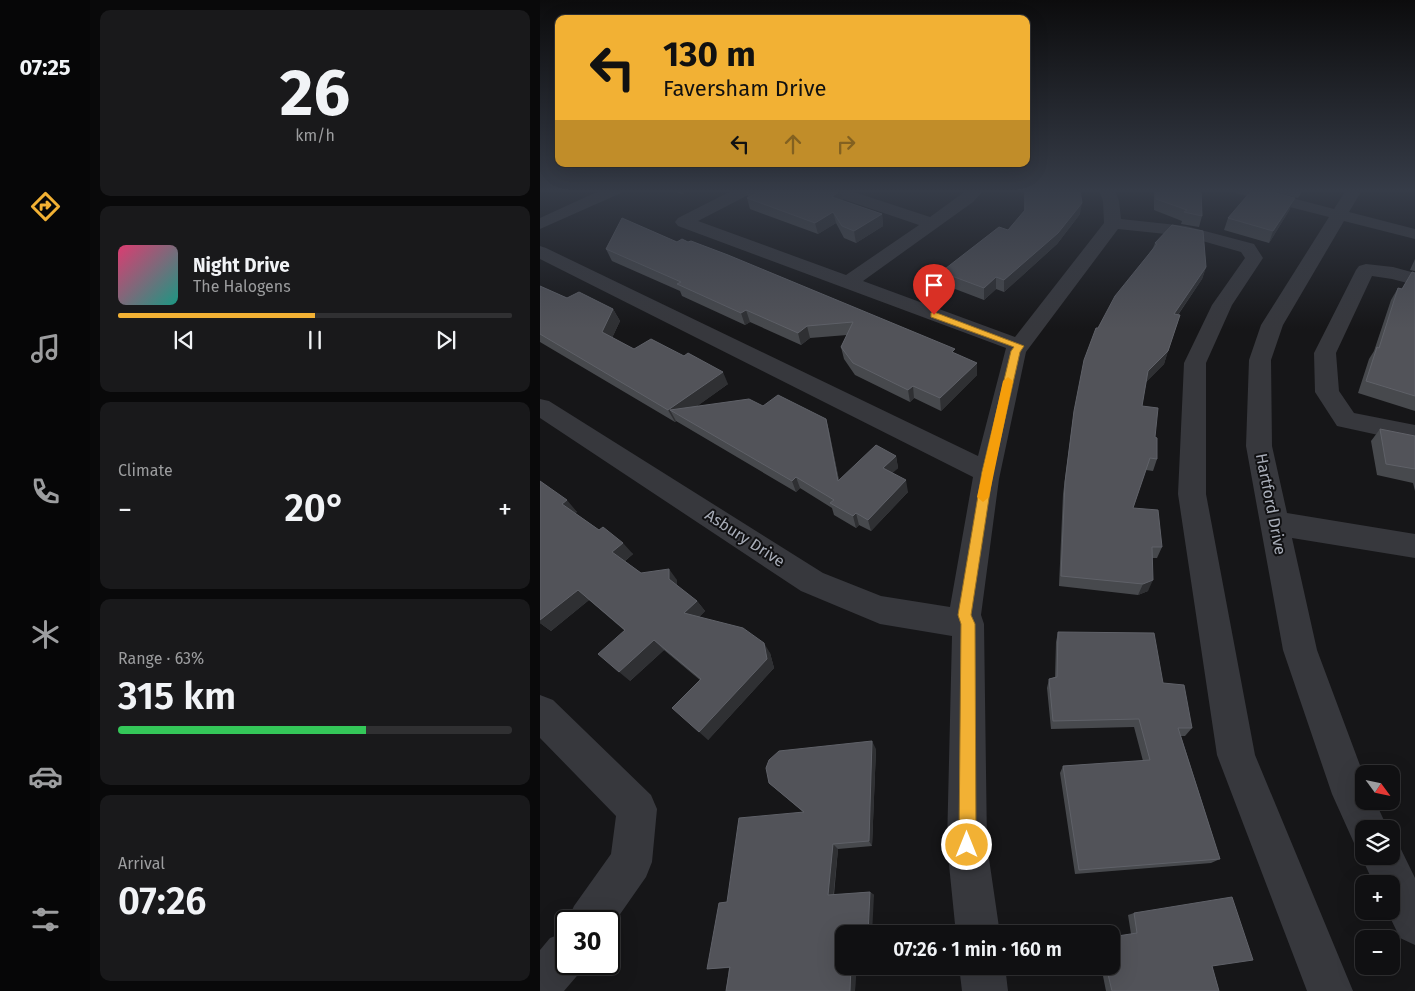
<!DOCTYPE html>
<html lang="en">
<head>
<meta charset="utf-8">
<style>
	body { margin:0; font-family:"Fira Sans",sans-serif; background:#19191b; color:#f1f3f6; height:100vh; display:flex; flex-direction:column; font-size:19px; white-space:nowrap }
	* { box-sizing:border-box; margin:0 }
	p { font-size:16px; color:#9c9d9f }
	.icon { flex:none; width:28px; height:28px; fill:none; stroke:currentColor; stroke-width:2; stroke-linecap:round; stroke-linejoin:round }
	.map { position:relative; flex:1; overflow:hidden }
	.panel { display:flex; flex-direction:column; gap:10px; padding:10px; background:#09090a; width:450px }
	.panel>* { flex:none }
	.guide { position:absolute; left:15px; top:15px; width:475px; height:152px; border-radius:10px; box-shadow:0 5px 20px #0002,0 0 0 1px #303032; background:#f2b134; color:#111; overflow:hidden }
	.needle { width:32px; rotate:123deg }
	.tools { position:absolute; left:815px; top:765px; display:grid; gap:10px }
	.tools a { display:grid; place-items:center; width:45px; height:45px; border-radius:10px; background:#101012; box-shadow:0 5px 20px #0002,0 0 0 1px #303032; font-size:25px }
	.speed { position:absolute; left:15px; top:910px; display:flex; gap:10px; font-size:25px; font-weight:700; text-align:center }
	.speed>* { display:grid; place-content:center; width:65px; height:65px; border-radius:50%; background:#101012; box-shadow:0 5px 20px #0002,0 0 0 1px #303032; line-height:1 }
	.speed .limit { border:2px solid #111; border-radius:8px; background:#fff; color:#111 }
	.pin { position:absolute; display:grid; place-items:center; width:42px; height:42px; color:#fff; margin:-51px -21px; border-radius:50% 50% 50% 0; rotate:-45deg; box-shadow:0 0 5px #0007 }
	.pin .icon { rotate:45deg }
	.me { position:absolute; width:55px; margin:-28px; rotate:0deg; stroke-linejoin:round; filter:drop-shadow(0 0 4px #0008) }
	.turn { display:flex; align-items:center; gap:18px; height:105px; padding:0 25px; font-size:22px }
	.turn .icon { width:65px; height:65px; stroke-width:2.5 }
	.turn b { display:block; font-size:35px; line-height:42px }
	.lanes { display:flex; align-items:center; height:48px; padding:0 25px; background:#0003; justify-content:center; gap:25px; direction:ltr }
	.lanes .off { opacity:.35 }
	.big { font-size:38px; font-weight:600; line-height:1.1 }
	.panel .tile { flex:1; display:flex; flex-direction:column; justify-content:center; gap:8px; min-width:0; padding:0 18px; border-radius:10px; background:#19191b }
	.panel .dial { align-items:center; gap:0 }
	.dial b { font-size:65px; line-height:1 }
	.song { display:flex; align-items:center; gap:15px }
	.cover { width:60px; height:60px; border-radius:8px; background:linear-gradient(135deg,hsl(340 70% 55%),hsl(170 70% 35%)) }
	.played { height:5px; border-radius:2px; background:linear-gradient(90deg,#f2b134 50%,#303032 50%) }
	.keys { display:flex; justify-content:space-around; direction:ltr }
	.heat { display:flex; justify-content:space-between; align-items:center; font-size:28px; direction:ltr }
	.charge { height:8px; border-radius:4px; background:linear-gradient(90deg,#34c759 63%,#303032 0) }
	.trip { position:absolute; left:295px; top:925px; width:285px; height:50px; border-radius:10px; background:#101012; box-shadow:0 5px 20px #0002,0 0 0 1px #303032; font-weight:600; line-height:50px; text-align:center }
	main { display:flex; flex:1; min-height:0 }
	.tabs { display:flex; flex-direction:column; width:90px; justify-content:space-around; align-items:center; background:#060607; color:#9c9d9f }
	.tabs .icon { width:35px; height:35px }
	.tabs .current { color:#f2b134 }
	.tabs b { font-size:22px; color:#f1f3f6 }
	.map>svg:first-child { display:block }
</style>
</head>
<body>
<main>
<nav class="tabs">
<b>07:25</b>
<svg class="icon current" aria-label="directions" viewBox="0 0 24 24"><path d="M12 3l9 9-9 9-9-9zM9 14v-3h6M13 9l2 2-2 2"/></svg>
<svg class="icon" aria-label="music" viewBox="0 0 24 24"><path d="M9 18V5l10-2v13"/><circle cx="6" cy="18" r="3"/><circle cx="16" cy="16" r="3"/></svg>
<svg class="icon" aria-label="phone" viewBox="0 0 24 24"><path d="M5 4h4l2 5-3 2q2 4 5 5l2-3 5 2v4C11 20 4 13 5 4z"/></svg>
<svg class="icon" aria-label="climate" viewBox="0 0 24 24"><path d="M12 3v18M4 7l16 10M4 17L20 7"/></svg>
<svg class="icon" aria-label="car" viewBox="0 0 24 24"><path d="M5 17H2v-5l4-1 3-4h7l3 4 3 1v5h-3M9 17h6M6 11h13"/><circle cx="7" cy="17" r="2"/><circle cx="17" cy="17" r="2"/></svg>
<svg class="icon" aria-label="filters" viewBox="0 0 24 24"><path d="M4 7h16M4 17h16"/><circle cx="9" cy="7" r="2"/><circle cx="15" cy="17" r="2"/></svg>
</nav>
<section class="panel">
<div class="tile dial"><b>26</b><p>km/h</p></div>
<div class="tile">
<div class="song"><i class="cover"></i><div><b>Night Drive</b><p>The Halogens</p></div></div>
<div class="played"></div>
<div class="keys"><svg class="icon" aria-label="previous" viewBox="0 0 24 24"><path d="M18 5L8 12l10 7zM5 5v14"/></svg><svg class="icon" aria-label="pause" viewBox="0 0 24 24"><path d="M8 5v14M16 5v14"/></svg><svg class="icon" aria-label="next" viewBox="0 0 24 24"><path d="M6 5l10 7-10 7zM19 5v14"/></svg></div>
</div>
<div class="tile"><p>Climate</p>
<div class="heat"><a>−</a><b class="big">20°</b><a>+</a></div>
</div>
<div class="tile"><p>Range · 63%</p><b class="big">315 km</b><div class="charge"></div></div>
<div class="tile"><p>Arrival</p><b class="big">07:26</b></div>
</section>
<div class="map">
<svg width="875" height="991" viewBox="0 0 875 991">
	<rect width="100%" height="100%" fill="#161618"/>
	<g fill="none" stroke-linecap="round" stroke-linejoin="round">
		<path fill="#37383d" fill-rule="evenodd" d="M61,190H83L81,193L0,229V218Z
			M193,190H214L212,193L158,221L306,275L379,225L285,193L283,190H308L390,217L427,190H444L433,202L323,281L475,337L564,223L563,201L559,190H575L579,201L581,219L646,226L714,244L723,258L692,305L666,363V494L715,755L813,991H767L677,755L638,494L644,363L672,305L705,258L701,252L645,236L578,229L486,352L459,479L441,615L444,624L447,845L460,934H416L407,845L412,636L340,624L261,591L0,418V399L9,401L283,573L341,596L410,607L433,477L0,259V246L6,248L438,456L466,348L138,226L135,222L138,218Z
			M693,190H721L794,209L806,190H822L809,212L875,229V239L804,221L743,325L731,360L732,446L747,513L875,534V558L752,538L777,650L824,776V801H835L848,829H824V847L814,843L792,794L743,650L706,446L709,360L721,325L789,217L695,193Z
			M826,264L853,267L875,273V285L852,279L832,276L796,353L799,391L814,413L875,425V443L797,426L775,392L774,353L816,270L819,266Z
			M0,695L13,700L111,795L117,809L112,862L106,877L69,930V921H27L34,906L71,854L76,816L0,738Z
			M851,839L857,841L875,878V945L860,938L847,911H851V884H834L821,856L824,851V856H851Z
			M26,932V964H44L42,970L24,991H0V950L10,938Z
			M419,966H465L468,991H422Z"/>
	</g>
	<path fill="#47494d" d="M131,190H151L142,194Z
		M206,190H301L303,201L342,214L343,226L316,243L304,238L296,223L278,234L210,209L207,198L208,197Z
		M484,190H540V214L517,244L464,292L456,289L444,300L402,284L401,272L468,230L484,212Z
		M614,190H661L662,216L659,227L641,224L642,221L614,210Z
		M728,190H763L758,198Z
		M750,209L729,243L684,230L688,218Z
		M137,242L415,354L437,375L401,411L374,398L370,402L315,375L304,359L301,347L307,335L270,338L261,345L210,322L205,325L142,296L140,291L72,261L66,249Z
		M615,243L666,267L662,279L638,315L624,364L606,382L602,406L615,437L617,459L613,471L606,470L593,508L622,547L617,558H612L608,591L598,595L519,586L523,494L534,411L558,328L613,248Z
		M875,259V271L870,270Z
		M872,272L875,273V411L818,393L829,359L834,351L851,300L858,288L862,289Z
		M0,286L27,298L73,309L80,321L72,338L94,349L188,384L157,406H223L286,419L289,431L299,480L356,456L358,468L352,473L368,492L331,531L319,525L316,528L294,515L292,508L260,488L256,492L136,421L135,422L0,342Z
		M840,429L875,436V491L873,483L837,475L831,441Z
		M0,481L37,512L35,513L93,554L85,561L101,573L137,580V586L157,601L165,611L159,617L230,653L234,668L168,740L160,680L124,650L90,681L85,631L49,600L11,631L0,623Z
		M518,632L623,683L652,728L645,736H641L680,859L671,863L535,874L520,773L523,766L603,761L594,727L511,729L507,688L509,679L515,677L516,642Z
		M336,749L332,846L298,849L294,895L330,892L334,895L304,966H316L315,991H186L189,968L167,969L187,902L263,812L229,783Z
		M594,913L672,966L679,991H566L561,966H571L591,934L588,915Z"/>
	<path fill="#2f3033" d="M140,190H151L142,194Z
		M301,190L303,201L292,197Z
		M755,198L750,209L729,243L733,231Z
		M542,203L540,214L517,244L464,292V280Z
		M293,212L296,223L278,234L275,223Z
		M342,214L343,226L316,243L314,231Z
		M666,267L662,279L630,326L634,314Z
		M456,277V289L444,300V288Z
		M73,309L80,321L69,344L62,332Z
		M206,310L210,322L205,325L201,313Z
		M640,315L624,364L605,383L608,371Z
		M267,326L270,338L261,345L258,333Z
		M437,363V375L401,411L400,398Z
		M183,372L188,384L142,417L130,410L136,421L135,422L128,410Z
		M373,386L374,398L370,402L368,390Z
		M286,419L289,431L301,492L298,481Z
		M356,456L358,468L345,480L343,468Z
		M256,477L260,488L256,492L252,481Z
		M366,480L368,492L331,531L328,520Z
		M27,500L37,512L32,515L22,504Z
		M316,513L319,525L316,528L313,516Z
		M83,543L93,554L82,563L72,552Z
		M129,569L137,580V590L129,579Z
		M613,580L608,591L598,595L603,584Z
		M38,590L49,600L11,631L0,623V620Z
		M157,601L165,611L152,623L144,613Z
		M114,640L124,650L90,681L79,672Z
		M224,643L230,653L234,668L168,740L159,732Z
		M332,741L336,749L332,846L329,841Z
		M293,844L298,849L293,898L288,895Z
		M330,892L334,895L332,934H328Z
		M311,966H316L315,991H310Z"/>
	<path fill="#525359" stroke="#5f6168" d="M216,190H300L292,197L342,214L314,231L302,226L293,212L275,223L207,198L220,192Z
		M485,190H540L542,203L518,233L464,280L456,277L444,288L401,272L459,227L468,230L485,210Z
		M616,190H661L662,216L644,212L647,210L616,199Z
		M712,190H725L755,198L733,231L688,218Z
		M82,218L137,242L142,239L148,242L151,241L188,255L415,349L412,352L437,363L400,398L373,386L368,390L313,363L301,347L313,322L267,326L258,333L206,310L201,313L137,284L141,282L66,249Z
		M632,225L663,231L666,267L634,314L640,315L628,351L608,371L602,406L618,408L615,437L617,438V459L610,458L593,508L618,510L622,547H612L613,580L603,584L521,576L525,482L534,411L544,360L556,328H558L575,296L617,244L615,243Z
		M872,272L875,273V396L826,381L837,347L839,348L858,288L862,289Z
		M0,286L27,298L39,292L73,309L62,332L94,349L111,339L144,356L148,353L183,372L128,410L0,334Z
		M238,395L286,419L298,481L336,445L356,456L343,468L366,480L328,520L316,513L313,516L290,503L294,500L256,477L252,481L130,410L209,399L223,406Z
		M840,429L875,436V469L846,464Z
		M0,481L27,500L22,504L59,530L63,527L83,543L72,552L101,573L129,569V579L157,601L144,613L203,628L224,643L227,659L159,732L132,708L161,679L114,640L79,672L58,654L85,630L38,590L0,620Z
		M518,632L614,633L623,683L644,685L652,728H638L680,859L539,870L523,766L610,760L599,719L513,721L509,679L517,677Z
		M332,741L329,841L293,844L288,895L330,892L328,934H304V966H311L310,991H186L190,967L167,969L179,903L187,902L199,818L264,812L229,783L226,768L229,760L239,751Z
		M692,897L713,960L672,966L679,991H572L566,966H571V937L597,933L594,913Z"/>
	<linearGradient id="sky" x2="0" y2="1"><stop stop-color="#0c0c0d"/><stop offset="0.58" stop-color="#363c48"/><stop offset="1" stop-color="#363c48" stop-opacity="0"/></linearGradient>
	<rect width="875" height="329" fill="url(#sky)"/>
	<path fill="#f2b134" stroke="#9d7322" d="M394,312L484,346L480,352L453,472L431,615L435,624L436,845L433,851L427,854L421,851L419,845L421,624L418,615L442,472L471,351L474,347L391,317V313Z"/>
	<path fill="#f59e0b" d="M468,377L473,381L449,497L443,502L437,497L463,381Z"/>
	<g text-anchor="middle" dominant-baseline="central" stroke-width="4" stroke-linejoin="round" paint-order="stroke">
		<g font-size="16" fill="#a8adb8" stroke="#111113">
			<text transform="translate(731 504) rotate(79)">Hartford Drive</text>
			<text transform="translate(205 538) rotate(33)">Asbury Drive</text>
		</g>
	</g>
</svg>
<div class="tools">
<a><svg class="needle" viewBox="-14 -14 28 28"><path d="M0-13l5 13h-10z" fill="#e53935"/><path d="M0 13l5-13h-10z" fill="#9c9d9f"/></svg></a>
<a><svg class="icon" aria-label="layers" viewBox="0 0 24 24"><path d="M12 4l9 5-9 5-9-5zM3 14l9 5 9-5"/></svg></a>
<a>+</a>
<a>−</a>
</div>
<div class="speed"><div class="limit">30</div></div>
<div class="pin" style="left:394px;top:315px;background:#d93025"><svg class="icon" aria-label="arrive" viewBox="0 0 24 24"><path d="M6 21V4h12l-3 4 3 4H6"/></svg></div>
<svg class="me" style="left:427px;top:845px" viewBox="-20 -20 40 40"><circle r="17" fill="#f2b134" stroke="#fff" stroke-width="3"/><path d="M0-11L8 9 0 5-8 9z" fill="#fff"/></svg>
<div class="trip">07:26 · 1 min · 160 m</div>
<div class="guide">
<div class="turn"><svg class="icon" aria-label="left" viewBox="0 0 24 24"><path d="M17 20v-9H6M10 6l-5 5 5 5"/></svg><div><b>130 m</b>Faversham Drive</div></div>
<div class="lanes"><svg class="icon" aria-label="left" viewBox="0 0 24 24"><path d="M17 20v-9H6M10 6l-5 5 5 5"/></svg><svg class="icon off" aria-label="ahead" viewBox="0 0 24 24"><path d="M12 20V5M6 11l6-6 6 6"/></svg><svg class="icon off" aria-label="right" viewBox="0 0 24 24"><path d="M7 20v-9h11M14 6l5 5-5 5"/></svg></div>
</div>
</div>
</main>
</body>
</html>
